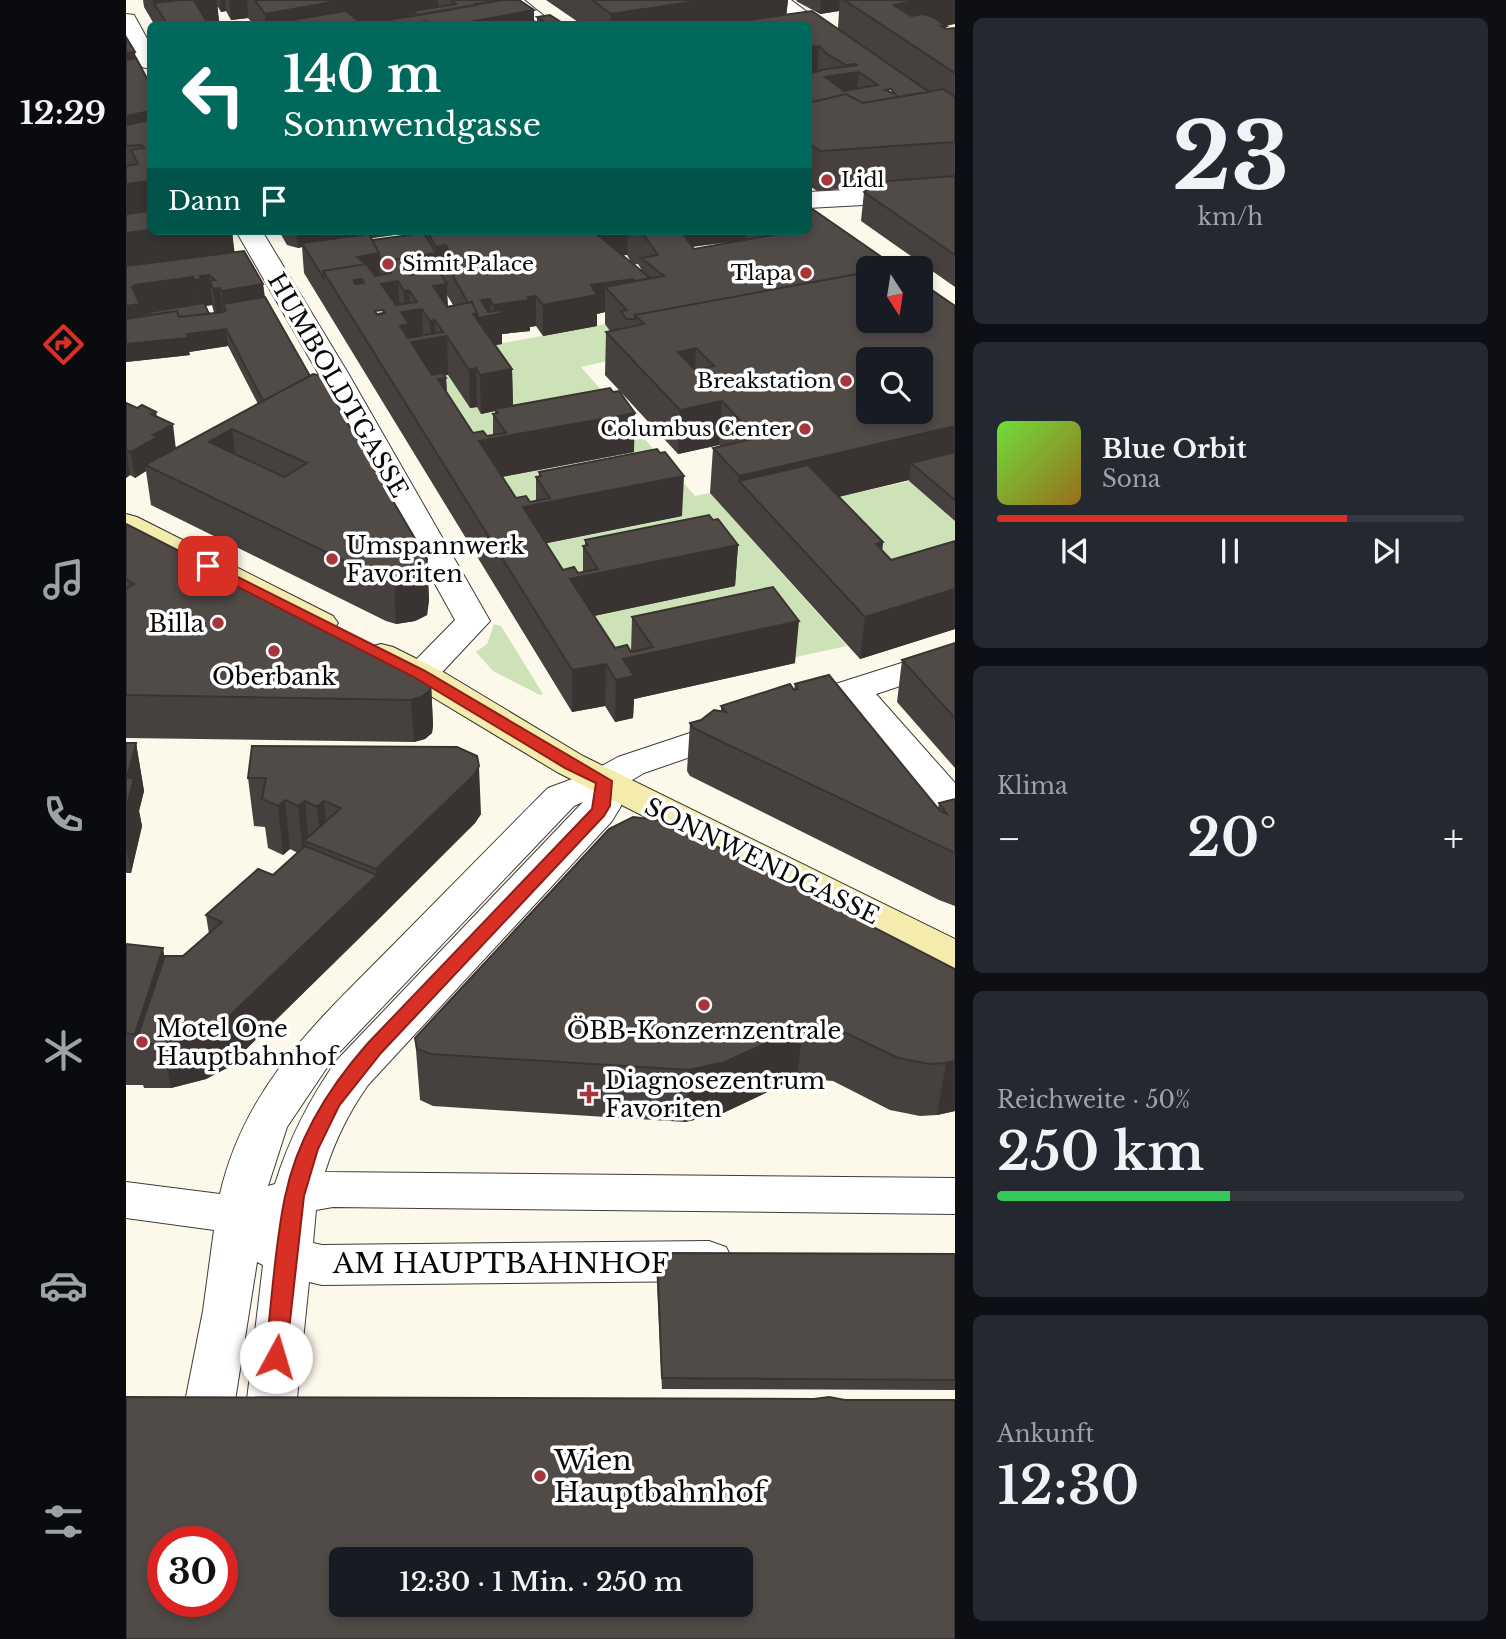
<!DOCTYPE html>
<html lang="de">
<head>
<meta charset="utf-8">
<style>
	body { margin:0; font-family:"Libre Baskerville",serif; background:#242831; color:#f1f3f6; height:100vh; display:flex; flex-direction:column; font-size:26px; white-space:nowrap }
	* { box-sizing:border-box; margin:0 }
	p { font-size:23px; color:#9ea1a6 }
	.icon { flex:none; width:38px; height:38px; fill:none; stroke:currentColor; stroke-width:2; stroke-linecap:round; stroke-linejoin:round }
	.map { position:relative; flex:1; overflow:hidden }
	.drawer { display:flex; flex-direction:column; gap:18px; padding:18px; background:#0d0f14; width:551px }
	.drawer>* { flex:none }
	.banner { position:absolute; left:21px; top:21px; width:665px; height:214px; border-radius:10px; box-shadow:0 4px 10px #0003; background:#00695c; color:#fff; overflow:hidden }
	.needle { width:46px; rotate:168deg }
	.tools { position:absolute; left:730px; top:256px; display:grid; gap:14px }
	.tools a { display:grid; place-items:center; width:77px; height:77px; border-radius:10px; background:#171b24; box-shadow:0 4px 10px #0003; font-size:35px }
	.speed { position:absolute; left:21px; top:1526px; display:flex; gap:14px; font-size:35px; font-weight:700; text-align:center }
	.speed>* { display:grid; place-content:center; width:91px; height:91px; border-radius:50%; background:#171b24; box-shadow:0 4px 10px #0003; line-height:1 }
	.speed .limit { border:10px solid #d22; background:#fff; color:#111 }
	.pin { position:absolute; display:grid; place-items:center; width:60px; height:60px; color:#fff; margin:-30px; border-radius:14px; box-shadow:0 4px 10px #0006 }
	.me { position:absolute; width:77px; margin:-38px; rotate:6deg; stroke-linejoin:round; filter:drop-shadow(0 0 5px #0008) }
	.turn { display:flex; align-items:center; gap:24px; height:147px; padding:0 21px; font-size:32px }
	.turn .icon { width:91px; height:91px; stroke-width:2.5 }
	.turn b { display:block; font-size:49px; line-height:60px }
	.then { display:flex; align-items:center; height:66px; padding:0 21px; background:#0003; gap:14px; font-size:26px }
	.big { font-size:52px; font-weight:600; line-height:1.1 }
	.drawer .widget { flex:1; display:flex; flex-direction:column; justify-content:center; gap:10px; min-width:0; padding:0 24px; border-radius:10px; background:#242831 }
	.drawer .dial { align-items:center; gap:0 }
	.dial b { font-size:91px; line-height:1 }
	.song { display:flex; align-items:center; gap:21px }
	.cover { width:84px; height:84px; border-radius:10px; background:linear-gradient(135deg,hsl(100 70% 55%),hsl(40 70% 35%)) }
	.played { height:7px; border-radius:4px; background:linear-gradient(90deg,#d93025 75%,#363941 75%) }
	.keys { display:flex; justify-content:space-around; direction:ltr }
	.heat { display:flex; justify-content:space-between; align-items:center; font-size:38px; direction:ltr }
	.charge { height:10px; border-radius:5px; background:linear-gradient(90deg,#34c759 50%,#363941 0) }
	.trip { position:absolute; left:203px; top:1547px; width:424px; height:70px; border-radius:10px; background:#171b24; box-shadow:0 4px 10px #0003; font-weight:600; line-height:70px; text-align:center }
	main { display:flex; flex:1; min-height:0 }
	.tab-bar { display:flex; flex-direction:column; width:126px; justify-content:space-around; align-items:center; background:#090b0e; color:#9ea1a6 }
	.tab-bar .icon { width:49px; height:49px }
	.tab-bar .on { color:#d93025 }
	.tab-bar b { font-size:32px; color:#f1f3f6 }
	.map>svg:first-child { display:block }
</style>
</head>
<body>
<main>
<nav class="tab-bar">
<b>12:29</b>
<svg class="icon on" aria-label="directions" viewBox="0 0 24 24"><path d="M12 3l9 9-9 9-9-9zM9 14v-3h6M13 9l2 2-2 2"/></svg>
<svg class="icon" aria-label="music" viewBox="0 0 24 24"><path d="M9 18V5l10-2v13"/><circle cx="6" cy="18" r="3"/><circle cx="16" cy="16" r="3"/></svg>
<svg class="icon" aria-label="phone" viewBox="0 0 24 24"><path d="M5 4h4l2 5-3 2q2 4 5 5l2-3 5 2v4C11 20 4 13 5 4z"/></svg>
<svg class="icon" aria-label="climate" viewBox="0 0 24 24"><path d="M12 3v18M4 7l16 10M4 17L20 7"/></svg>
<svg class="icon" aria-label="car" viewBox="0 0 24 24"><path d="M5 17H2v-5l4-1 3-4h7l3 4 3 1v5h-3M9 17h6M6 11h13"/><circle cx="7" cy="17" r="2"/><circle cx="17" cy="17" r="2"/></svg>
<svg class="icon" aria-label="filters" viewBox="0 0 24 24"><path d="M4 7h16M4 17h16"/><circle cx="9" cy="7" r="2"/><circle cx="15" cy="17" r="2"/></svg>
</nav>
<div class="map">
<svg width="829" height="1639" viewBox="0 0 829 1639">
	<rect width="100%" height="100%" fill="#fcf8ea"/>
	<path fill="#cee2b8" d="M479,324L500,348L499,357L455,367L569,496L584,493L721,646L665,658L505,659L444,621L609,585L459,581L397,548L555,515L413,512L354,481L507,452L368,453L287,381L322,375L344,408L351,348Z
		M783,481L829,521V580L760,601L678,505Z
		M368,624L375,626L417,694L414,695L367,671L350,652L361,644Z"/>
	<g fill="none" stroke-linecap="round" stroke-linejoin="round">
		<defs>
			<path id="street" d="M373,0H398L423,20L420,24H397L399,20Z
				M640,0H665L723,43L720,48C704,51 694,41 682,32V24H672Z
				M0,14L8,15L24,44V69L16,67L0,39Z
				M829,184V200L682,208V192Z
				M110,231H136L222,373L364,621L307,682L294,685L281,682L276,674L329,620L192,373Z
				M829,646V668L750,694L829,783V819L815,816L720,704L669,720L656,717L651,709L656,701Z
				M612,717L625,720L630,728L625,736L518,773L496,786L495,806L486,821L242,1085C223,1112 209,1140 199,1172L829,1178V1214L207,1207L190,1210L187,1243L196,1245L583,1241L600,1247L607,1261L600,1275L583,1281L196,1285L183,1282L170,1408L163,1424L145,1430L127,1424L120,1408L137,1265L131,1262L108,1407L101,1423L83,1429L65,1423L58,1407L77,1311L88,1230L0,1218V1182L94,1194C119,1085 193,1020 268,944C319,892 370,840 422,788L465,772L492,757ZM457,802L210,1061C183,1100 163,1139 149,1184L142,1186L161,1127L206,1060L448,806Z"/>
			<path id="secondary" d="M0,514L11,517L207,616L212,623L207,630L195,633L183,630L0,537Z
				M255,644L267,647L319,673L457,756L829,939V972L814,967L431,772L293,689L243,661L238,654L243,647Z"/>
		</defs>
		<use href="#street" stroke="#3d3d3d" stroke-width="2"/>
		<use href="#secondary" stroke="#2c2c2c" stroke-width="2"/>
		<use href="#street" fill="#fff" fill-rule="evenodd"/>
		<use href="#secondary" fill="#f4ebad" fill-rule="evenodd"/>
	</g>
	<path fill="#46403e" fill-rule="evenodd" d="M17,0H393L408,21L411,24V17L438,24H127L122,18L105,20L100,11L95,12L92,7H91L93,21L81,23L82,24H28L18,7Z
		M420,0H662L660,15L712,28L713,11L694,14L670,1L671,0H829L820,29L829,28V287L735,221L738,192L743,187L691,191L682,185V24H455ZM765,89L769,94L759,90Z
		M0,37L10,58L24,84V231H106L108,252L137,284L139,297L184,376L230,438L241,445L242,458L301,559L303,600L301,615L289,621L270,624L260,621L25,505L20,471L9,478L4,475L0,478V403L11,408L30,412L31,417L50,448L132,404L102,346L63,352L64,355L0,362ZM86,305L88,313L83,314L79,306Z
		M153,231H682L770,267L829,306V521L783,481V480L713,497L757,542L756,551L765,560L829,541V629L734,659L584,493L587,448L594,446L593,445L552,454L479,375L480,332L484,331L479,324V312L471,314V326L417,336L410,326L404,327V331L376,334V344L369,345L386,369L387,406L508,452L376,477L390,498L404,502L410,501V477L413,476V472L556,516L420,543L437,570L452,573L457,572V546H459V540L587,520L612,545L609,586L468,616L489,648L505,652L506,617L669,663L508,699L507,718L489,722L479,706L446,712L178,273L176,247L172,248L161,245ZM298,231V233L246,240L245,238ZM619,240L568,249L566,247ZM496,255H501L506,264ZM512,264L515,269V271L507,265ZM321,295L327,305L322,306ZM257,310V312L251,313L249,311ZM318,375H322L344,408L351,407L355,414L369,411V414H367V435L361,436L347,433L321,393L320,378Z
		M0,524L305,683L307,725L306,733L299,739L288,742L0,738Z
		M829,643V768L771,702L776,660Z
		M669,684L812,808L813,803L829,799V906L813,900L564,776L561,771L564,723L575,720L595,711V706L668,690Z
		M0,743H10L18,791L13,811L16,826L5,873H0Z
		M126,746L355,814L349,823L101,1068L80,1079L45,1088H18L17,1085H0V944L39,956H57L83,934L80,915L147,875L172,853L164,849L157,855L142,848L139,827L128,826L122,778Z
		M829,969V1111L811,1115L794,1116L764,1110L707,1081L671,1078L595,1114L559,1122L307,1106L294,1100L289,1038Z
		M531,1253L829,1254V1390L536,1389L530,1263Z"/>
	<path fill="#393432" d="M27,0H91L93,21L66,24L28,3L30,24Z
		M94,0H99L100,11L95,12Z
		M103,0H121L122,18L105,20Z
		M203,0H312V15L289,13L286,11V19L278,15L279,21L261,24H140L139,14Z
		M578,0H662L660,19L626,24H485V14Z
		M695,0H714L713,11L694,14Z
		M794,0H829V24L820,26L816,58L811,59L815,27L772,36L768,5Z
		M408,10V24H326Z
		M301,21V24H282Z
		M693,46L691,72L682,73V47Z
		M9,52L13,85L0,87V53Z
		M729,64L728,72H733L730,98L696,104L699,77L719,74L720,65Z
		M24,111V139L0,144V116Z
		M24,181V203L23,190L21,185L24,217L0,221V184Z
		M24,230V231H106L109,256L0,270V233Z
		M170,231H298L178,247L176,243V247L172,248Z
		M466,231H502L501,255L465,259Z
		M553,231H620L619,240L553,248Z
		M320,245V264L316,256V276L295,255L310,253V247Z
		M253,253L254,282L219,306L231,257Z
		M83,275L87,305L78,306L71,310L67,280L74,276Z
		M67,277L70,307L15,315L18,334L0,337V306L6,287L9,285Z
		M507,279L506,309L479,287V312L471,314V326L417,336V305L465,285Z
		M272,281L274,318L257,321L255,284Z
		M137,284L140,314L100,310L97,304L96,291Z
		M321,284L322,321L309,320L310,338L321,336L322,375L287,381L274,326L275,312H279L278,291L283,290L284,311L296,309L297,340L305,339L304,321L307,286Z
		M94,288L98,318L91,319L87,289Z
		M410,296V326L404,327V331L376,334V344L352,348L347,314L355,300L364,299L365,315H368L367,305Z
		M100,329L102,346L63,352L64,355L0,362V344Z
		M570,348L568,391L552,352Z
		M350,368L351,407L344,408L343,370Z
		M386,369L387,408L369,409V411L355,414L354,375Z
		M320,378L322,417L312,379Z
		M596,401L593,445L552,454L554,410Z
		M30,412L33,432L47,424L50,450L19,465L20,471L9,478L5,452L25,414Z
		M509,413L508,452L354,481L353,441Z
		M829,426V469L785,463L783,480L643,513L613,481V476Z
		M106,429L111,469L83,442Z
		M241,445L244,485L237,450Z
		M0,449L4,475L0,478Z
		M558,476L556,516L397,548V507Z
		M757,542L752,584L750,544Z
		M612,545L609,586L444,621V579Z
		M301,559L303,600L301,615L289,621L270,624L268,582Z
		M829,589V629L734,659L739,617Z
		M673,621L669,663L508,699L507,718L489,722L490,680L497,659Z
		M480,664L479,706L446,712V670Z
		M305,683L307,725L306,733L299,739L288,742L285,700Z
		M10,743L18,791L13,811L16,826L5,873L0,846V809L1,778Z
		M353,766L355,814L349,823L254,918L250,869Z
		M159,800L164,849L157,855L152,806Z
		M179,801L183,843L178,841L180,853L177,855L172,806Z
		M198,801L203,849L195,848L191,807Z
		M251,875L254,918L101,1068L80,1079L45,1088L37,1044Z
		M37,948L46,999L11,1044L9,1034Z
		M677,1026L671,1078L595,1114L559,1122L563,1070Z
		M829,1061V1111L811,1115L820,1063Z"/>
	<path fill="#514b48" stroke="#393432" stroke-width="2" fill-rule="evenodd" d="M54,0H68L82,24H41L28,3Z
		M129,0H217L139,14Z
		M325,0H377L349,4L350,5L282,17L278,15L289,13L286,11L330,4Z
		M377,0H393L408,10L332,24H305L301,21L282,24H239Z
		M466,0H578L485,14Z
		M718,0H794L768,5L785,16L797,14L807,17L820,26H815L820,29L829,28V73Z
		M220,11L236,24H141Z
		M686,11L803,92L737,103L720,94L682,103V74L700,69L732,65L729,64L720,65L701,54L693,46L682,47V24H594ZM733,72L752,85L718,91L699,77ZM765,89L769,94L759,90Z
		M424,15L438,24H422L411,17Z
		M408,21L412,24H391Z
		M0,37L9,52L0,53Z
		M10,58L24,84V111L0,116V60Z
		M817,89L829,97V142L694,151L682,143V103L720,94L737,103Z
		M24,120V181L0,184V166L12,164L5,150L18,148L16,145L0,146V125Z
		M829,176V255L738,192L749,182Z
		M682,206L770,267L742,268V272L509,315V319H500L495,311L501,310L479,287L538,276L515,258L532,255L515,231H555L568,249L663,232L662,231H682Z
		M24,211V230L0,233V214Z
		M301,231H467L524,278L509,281L507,279L465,285L471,295L417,305L410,296L402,297L403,300L367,305L364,299L355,300L362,312L375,310L376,313L352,318L351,313L346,302L342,303L316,256L325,255L320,245L310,247Z
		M298,233L310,253L276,259L254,261L253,253L246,240Z
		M243,234L253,253L231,257L240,264L197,271L198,279L176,243Z
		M118,251L137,284L96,291L94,288L87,289L84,281L89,280L83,275L74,276L75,279L67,280V277L9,285L6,287L14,304L0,306V266Z
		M302,255L321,284L307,286L321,307L346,302L351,313L347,314L386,369L354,375L350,368L343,370L321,336L285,342L306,375L317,373L320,378L312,379L347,433L357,431L361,436L380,433L367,414L372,413L369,409L484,388L487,392L493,391L509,413L353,441L390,498L400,496L404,502L424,498L410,477L415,476L413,472L531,449L534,453L539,452L558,476L397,507L437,570L448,567L452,573L472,569L457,546L462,545L459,540L583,515L587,520L592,519L612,545L444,579L489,648L501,645L505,652L527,647L506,617L647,587L673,621L497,659L508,676L490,680L480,664L446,670L197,271L240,264L249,276L265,273L259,261ZM290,271L291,274L283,275L282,272ZM236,279L238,283L229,284L228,280ZM272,281L278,291L283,290L291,302L270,305L255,284ZM296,309L304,321L309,320L317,332L282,338L274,326L283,324L275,312ZM257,310L259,313L251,315L249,311Z
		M742,272V320H794V282L829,306V426L613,476L587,448L631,438L596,401L554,410L480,332L518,324L509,315ZM570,348L588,366L569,370L552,352ZM742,359H794V411H742Z
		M139,297L184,376L137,401L100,329L61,334L62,338L0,344V319L51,311L53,317L98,312L100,310L97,304Z
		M78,303L83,314L53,317L51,311L24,315L23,312Z
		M187,374L195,376L230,438L241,445L237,450L301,559L299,574L287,579L268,582L258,580L19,465ZM106,429L181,463L158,477L83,442Z
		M0,403L11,408L16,405L30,412L25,414L47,424L27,435L31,437L5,452L0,450Z
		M829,452V500L785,463Z
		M682,465L757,542L750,544L765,560L829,541V589L739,617L613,481Z
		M0,524L301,677L305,683L304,690L297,696L285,700L0,695V589L8,584L0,579Z
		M829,643V718L776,660Z
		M703,675L814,811L821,814L813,803L829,799V853L567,728L564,723L575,720L588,710L600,712L595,706L664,684L668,690L672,689L669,684Z
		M0,743H10L1,778H8L0,809Z
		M126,746L331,747L351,756L353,766L348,775L250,869L178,841L215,808L198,801L191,807L179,801L172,806L159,800L152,806L136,799L140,778H122Z
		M507,817L541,821L829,969V1061L820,1063L804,1064L772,1058L714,1030L677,1026L599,1062L563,1070L305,1054L291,1049L289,1038L483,829Z
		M179,846L251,875L95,1024L73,1035L37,1044H9L39,956H57L96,922L80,915L132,869L147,875Z
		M0,944L37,948L9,1034H0Z
		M531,1253L829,1254V1380L536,1378Z
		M0,1397L688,1399L703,1397L719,1400H829V1639H0ZM37,1542H96V1601H37ZM215,1559H614V1605H215Z"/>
	<path fill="#d93025" stroke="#8d1f18" stroke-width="2" d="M82,562L299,671L486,781L484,806L478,816L255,1053L213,1106L192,1149L178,1196L160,1357L157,1363L150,1365L143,1363L139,1357C146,1304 148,1249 159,1197C171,1138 203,1087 242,1043L466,809L470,783L439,768L288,677L77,569L75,566Z"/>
	<g fill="#a7353c" stroke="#fff" stroke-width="2.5">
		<circle cx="701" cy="180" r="7"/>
		<circle cx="262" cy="264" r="7"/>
		<circle cx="680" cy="273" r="7"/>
		<circle cx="720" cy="381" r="7"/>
		<circle cx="679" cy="429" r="7"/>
		<circle cx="206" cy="559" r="7"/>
		<circle cx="92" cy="623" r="7"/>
		<circle cx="148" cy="651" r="7"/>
		<circle cx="578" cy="1005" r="7"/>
		<circle cx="16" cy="1042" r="7"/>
		<path d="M459.5 1083.5h7v7h7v7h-7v7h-7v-7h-7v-7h7z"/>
		<circle cx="414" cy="1476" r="7"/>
	</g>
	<g text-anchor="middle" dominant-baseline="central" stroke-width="7" stroke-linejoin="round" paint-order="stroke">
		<g font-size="21" fill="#0a0a0a" stroke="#fff" text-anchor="end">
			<text x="715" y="180" text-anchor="start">Lidl</text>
			<text x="276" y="264" text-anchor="start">Simit Palace</text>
			<text x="666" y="273">Tlapa</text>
			<text x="706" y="381">Breakstation</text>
			<text x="665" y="429">Columbus Center</text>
		</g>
		<g font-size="24" fill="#0a0a0a" stroke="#fff">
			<text transform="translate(212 385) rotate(60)">HUMBOLDTGASSE</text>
			<text transform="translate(636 861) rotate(26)">SONNWENDGASSE</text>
		</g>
		<g font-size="24" fill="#0a0a0a" stroke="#fff" text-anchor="start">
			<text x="220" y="545">Umspannwerk<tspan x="220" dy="28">Favoriten</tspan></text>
			<text x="78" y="623" text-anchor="end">Billa</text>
			<text x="148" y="676" text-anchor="middle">Oberbank</text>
			<text x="30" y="1028">Motel One<tspan x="30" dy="28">Hauptbahnhof</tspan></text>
			<text x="578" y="1030" text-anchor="middle">ÖBB-Konzernzentrale</text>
			<text x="479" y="1080">Diagnosezentrum<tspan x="479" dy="28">Favoriten</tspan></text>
		</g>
		<g font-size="28" fill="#0a0a0a" stroke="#fff">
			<text x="375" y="1263">AM HAUPTBAHNHOF</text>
		</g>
		<g font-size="28" fill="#0a0a0a" stroke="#fff" text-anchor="start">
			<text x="428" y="1460">Wien<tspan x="428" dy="32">Hauptbahnhof</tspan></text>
		</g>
	</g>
</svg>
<div class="tools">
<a><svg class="needle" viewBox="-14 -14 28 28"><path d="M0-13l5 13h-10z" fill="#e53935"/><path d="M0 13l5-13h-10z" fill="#9ea1a6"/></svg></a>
<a><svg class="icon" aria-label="search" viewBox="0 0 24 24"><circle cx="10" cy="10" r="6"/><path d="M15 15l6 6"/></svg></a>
</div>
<div class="speed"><div class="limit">30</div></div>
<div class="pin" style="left:82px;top:566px;background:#d93025"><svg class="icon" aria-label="arrive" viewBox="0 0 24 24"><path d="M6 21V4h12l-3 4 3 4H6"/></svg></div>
<svg class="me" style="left:150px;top:1357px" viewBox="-20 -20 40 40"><circle r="19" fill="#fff"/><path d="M0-13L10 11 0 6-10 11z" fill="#d93025"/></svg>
<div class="trip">12:30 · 1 Min. · 250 m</div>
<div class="banner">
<div class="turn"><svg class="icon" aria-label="left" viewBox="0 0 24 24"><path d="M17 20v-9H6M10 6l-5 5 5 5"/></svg><div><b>140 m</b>Sonnwendgasse</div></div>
<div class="then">Dann<svg class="icon" aria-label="arrive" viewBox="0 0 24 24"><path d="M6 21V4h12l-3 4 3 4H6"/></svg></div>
</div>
</div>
<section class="drawer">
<div class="widget dial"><b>23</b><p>km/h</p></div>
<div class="widget">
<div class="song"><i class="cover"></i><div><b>Blue Orbit</b><p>Sona</p></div></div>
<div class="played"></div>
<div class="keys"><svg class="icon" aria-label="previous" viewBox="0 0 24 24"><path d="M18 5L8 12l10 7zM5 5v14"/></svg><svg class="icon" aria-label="pause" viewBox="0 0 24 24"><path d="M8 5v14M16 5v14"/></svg><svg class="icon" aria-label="next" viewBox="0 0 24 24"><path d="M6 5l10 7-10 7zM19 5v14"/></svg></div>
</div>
<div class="widget"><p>Klima</p>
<div class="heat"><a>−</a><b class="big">20°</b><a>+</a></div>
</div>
<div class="widget"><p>Reichweite · 50%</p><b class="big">250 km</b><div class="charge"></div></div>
<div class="widget"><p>Ankunft</p><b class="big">12:30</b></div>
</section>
</main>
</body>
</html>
